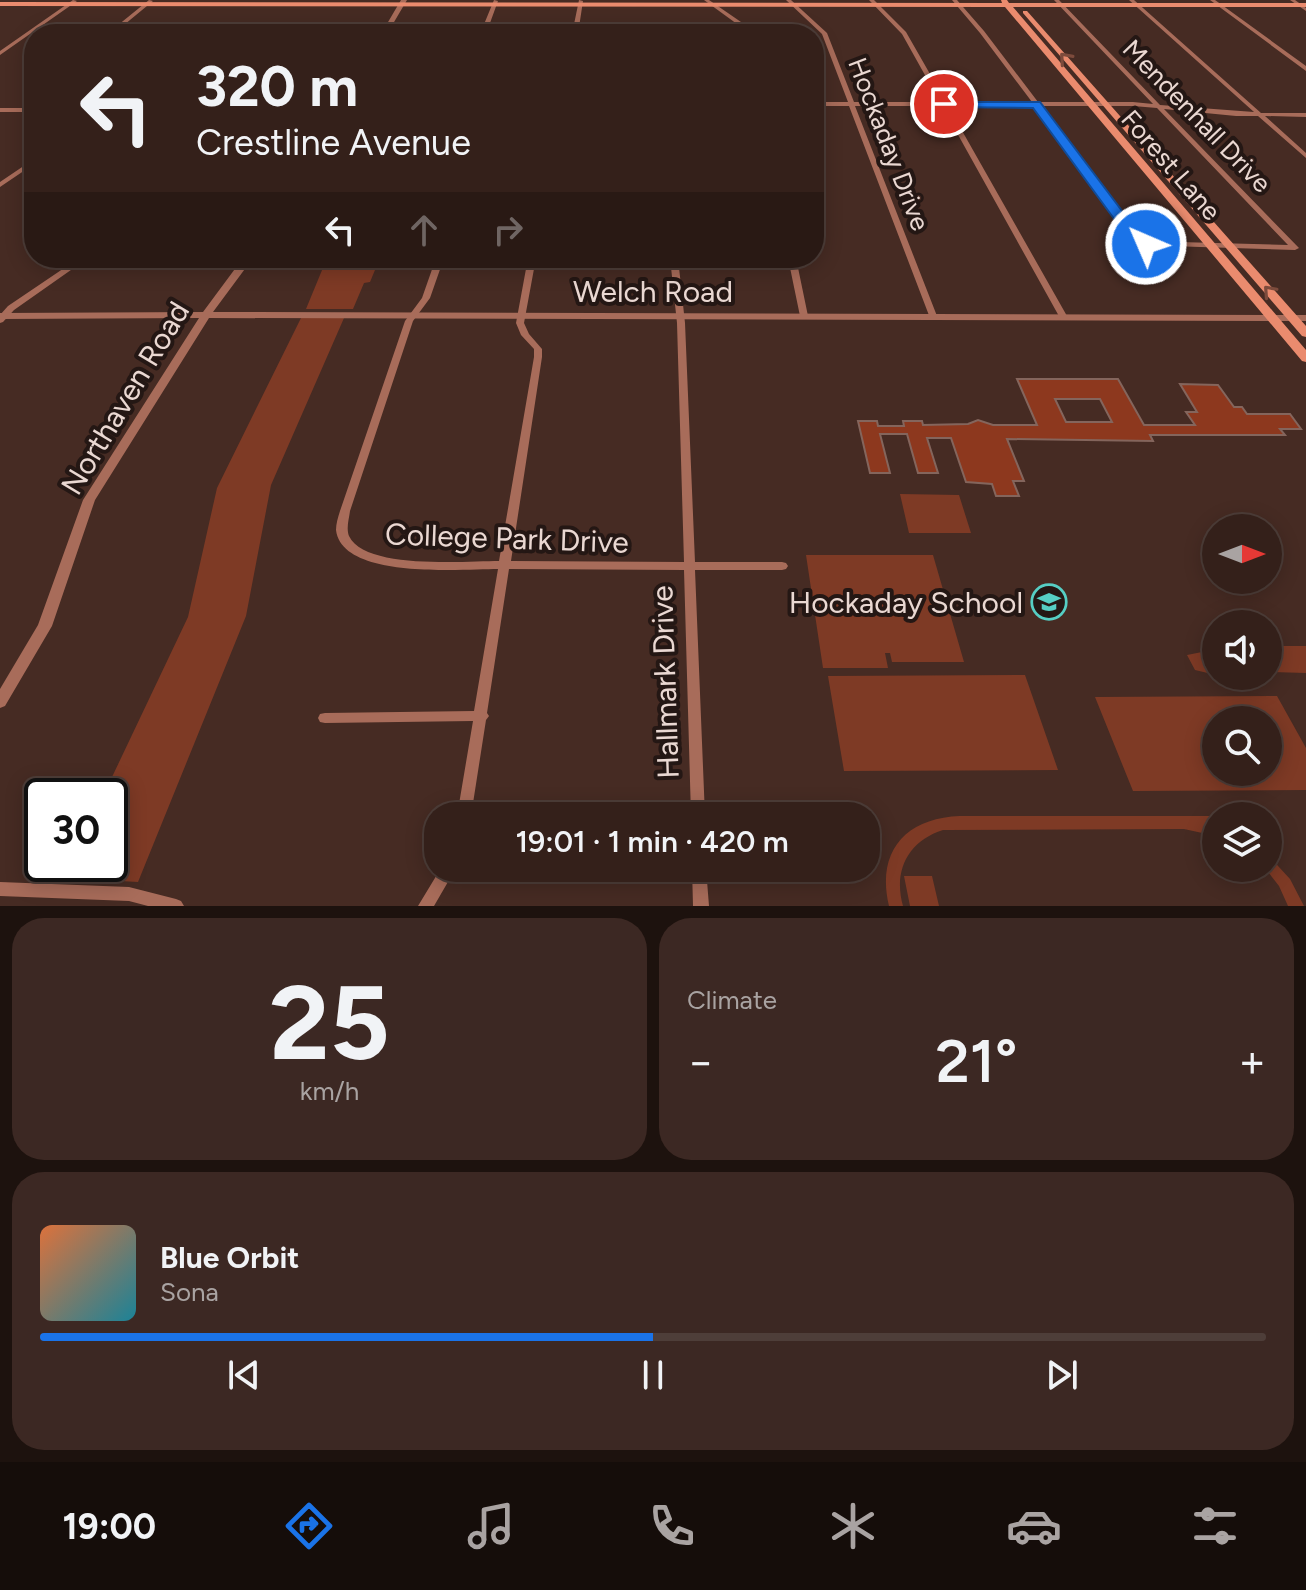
<!DOCTYPE html>
<html lang="en">
<head>
<meta charset="utf-8">
<style>
	body { margin:0; font-family:Figtree,sans-serif; background:#3c2823; color:#f1f3f6; height:100vh; display:flex; flex-direction:column; font-size:30px; white-space:nowrap }
	* { box-sizing:border-box; margin:0 }
	p { font-size:26px; color:#a9a3a2 }
	.icon { flex:none; width:44px; height:44px; fill:none; stroke:currentColor; stroke-width:2; stroke-linecap:round; stroke-linejoin:round }
	.map { position:relative; height:906px; overflow:hidden }
	.drawer { display:flex; flex-direction:column; gap:12px; padding:12px; background:#1d120e; flex:1 }
	.drawer>* { flex:none }
	.banner { position:absolute; left:24px; top:24px; width:800px; height:244px; border-radius:32px; box-shadow:0 4px 20px #0003,0 0 0 2px #4e3e39; background:#34201a; color:#f1f3f6; overflow:hidden }
	.needle { width:52px; rotate:90deg }
	.tools { position:absolute; left:1202px; top:514px; display:grid; gap:16px }
	.tools a { display:grid; place-items:center; width:80px; height:80px; border-radius:50%; background:#34201a; box-shadow:0 4px 20px #0003,0 0 0 2px #4e3e39; font-size:40px }
	.speed { position:absolute; left:24px; top:778px; display:flex; gap:16px; font-size:40px; font-weight:700; text-align:center }
	.speed>* { display:grid; place-content:center; width:104px; height:104px; border-radius:50%; background:#34201a; box-shadow:0 4px 20px #0003,0 0 0 2px #4e3e39; line-height:1 }
	.speed .limit { border:4px solid #111; border-radius:12px; background:#fff; color:#111 }
	.pin { position:absolute; display:grid; place-items:center; width:68px; height:68px; color:#fff; margin:-34px; border:4px solid #fff; border-radius:50%; box-shadow:0 2px 8px #0007 }
	.me { position:absolute; width:88px; margin:-44px; rotate:315deg; stroke-linejoin:round; filter:drop-shadow(0 0 6px #0008) }
	.turn { display:flex; align-items:center; gap:28px; height:168px; padding:0 40px; font-size:36px }
	.turn .icon { width:104px; height:104px; stroke-width:2.5 }
	.turn b { display:block; font-size:56px; line-height:68px }
	.lanes { display:flex; align-items:center; height:76px; padding:0 40px; background:#0003; justify-content:center; gap:40px; direction:ltr }
	.lanes .off { opacity:.35 }
	.big { font-size:60px; font-weight:600; line-height:1.1 }
	.drawer .widget { flex:1; display:flex; flex-direction:column; justify-content:center; gap:12px; min-width:0; padding:0 28px; border-radius:32px; background:#3c2823 }
	.drawer .dial { align-items:center; gap:0 }
	.dial b { font-size:104px; line-height:1 }
	.song { display:flex; align-items:center; gap:24px }
	.cover { width:96px; height:96px; border-radius:12px; background:linear-gradient(135deg,hsl(20 70% 55%),hsl(190 70% 35%)) }
	.played { height:8px; border-radius:4px; background:linear-gradient(90deg,#1a73e8 50%,#4e3e39 50%) }
	.keys { display:flex; justify-content:space-around; direction:ltr }
	.heat { display:flex; justify-content:space-between; align-items:center; font-size:44px; direction:ltr }
	.drawer .tiles { flex:1; display:grid; gap:12px; grid-template-columns:1fr 1fr }
	.widget:last-child { grid-column:span 2 }
	.trip { position:absolute; left:424px; top:802px; width:456px; height:80px; border-radius:32px; background:#34201a; box-shadow:0 4px 20px #0003,0 0 0 2px #4e3e39; font-weight:600; line-height:80px; text-align:center }
	.dock { display:flex; height:128px; justify-content:space-around; align-items:center; background:#150d0a; color:#a9a3a2 }
	.dock .icon { width:56px; height:56px }
	.dock .on { color:#1a73e8 }
	.dock b { font-size:36px; color:#f1f3f6 }
	.map>svg:first-child { display:block }
</style>
</head>
<body>
<div class="map">
<svg width="1306" height="906" viewBox="0 0 1306 906">
	<rect width="100%" height="100%" fill="#462b23"/>
	<path fill="#7e3a25" fill-rule="evenodd" d="M327,258H380L370,282L364,283L353,309H306Z
		M301,318H344L271,485L246,616L138,882L65,878L71,864H110V796H103L188,617L217,488Z
		M900,494L959,495L971,533H909Z
		M806,555H933L964,662H892L890,653H885L888,668H823Z
		M1216,645V675L1195,670L1187,655L1207,651V648Z
		M1268,646H1306V673L1272,672L1268,665Z
		M1025,675L1058,770L844,771L828,676Z
		M1277,696L1306,748V790L1133,791L1095,697ZM1216,720H1268V772H1216Z
		M960,816H1216V836L1184,829L943,830C908,841 893,871 903,906H889C876,852 905,818 960,816Z
		M1268,855L1290,879L1304,906H1288L1279,886L1265,868H1268Z
		M904,876H932L939,906H910Z"/>
	<path fill="#8d381e" stroke="#84655c" stroke-width="2" fill-rule="evenodd" d="M1017,379H1118L1144,425H1195L1186,412H1197L1180,384L1218,385L1234,407H1242L1247,414H1290L1301,429H1280L1285,435H1150L1153,441L1007,439L1024,481H1013L1019,496H996L992,484L966,482L951,438H927L938,473H918L907,434H880L890,473H870L858,421H877L878,426H904L903,421H922L923,425L968,424L978,420L993,425H1037ZM1055,399H1100L1112,422H1066Z"/>
	<g fill="none" stroke-linecap="round" stroke-linejoin="round">
		<path fill="#a86c5a" fill-rule="evenodd" d="M73,0L77,1L0,55V51Z
			M149,0L153,1L113,34H107Z
			M494,0L498,1L486,34H480Z
			M579,0L583,1L578,34H572Z
			M704,0H709L741,22L749,34H663L666,32L741,31L737,24Z
			M786,0H791L827,33L854,102H940L902,34L869,0H874L906,32L946,102H1032L980,33L952,0H957L984,31L1038,102H1133L1153,104L1054,0H1059L1160,105L1254,112L1129,0H1134L1261,113H1306V117L1265,116L1306,153V158L1258,116H1236L1164,109L1299,248L1295,250L1137,245L1034,106H948L1067,316L1066,318H1060L942,106H855L937,316L936,318H930L849,106H814V102H848L822,34ZM1040,106H1133L1157,108L1288,245L1142,241Z
			M1210,0H1215L1306,66V71Z
			M1290,0H1295L1306,8V11Z
			M397,30L402,31L400,34H394Z
			M0,108H34V112H0Z
			M34,159V164L0,187V182Z
			M79,258H88L14,310L3,322L0,323V315L8,306Z
			M436,258H444L430,298L413,321L350,511C349,519 346,528 349,536C365,570 466,561 499,561L534,357V349L521,335L516,323L528,258H536L524,323L529,334L542,349V357L511,561L684,562L677,323L670,258H678L685,323L695,562H782L786,563L788,566L786,569L782,570H695L705,816H691L684,570L509,569L487,713L489,716L486,720L471,816H457L473,721L325,723L320,722L318,718L320,714L325,713L474,711L498,569C463,569 342,580 336,530C336,524 338,517 340,511L405,321L422,298Z
			M788,258H796L808,316L807,318H801L800,316Z
			M441,868H456L434,906H418Z
			M692,868H706L709,906H693Z
			M0,882L129,887L176,899L181,901L184,906H148L129,901L0,896Z"/>
		<path fill="#a86c5a" fill-rule="evenodd" d="M401,0H407L387,34H381Z
			M243,258H253L213,312L1306,315V321L209,318L95,500L52,626L5,706L0,708V689L38,625L83,500L199,318L0,319V313L203,312Z"/>
		<path fill="#ea8b6e" fill-rule="evenodd" d="M1001,0H1007L1009,3H1306V7H1013L1306,350V362L1302,361L1005,7L0,6V2L1002,3Z
			M1023,11H1027L1306,326V337L1302,336L1023,13Z"/>
	</g>
	<defs><path id="oneway-chevron" d="M-2-3.5L2.5 0L-2 3.5" fill="none" stroke-width="1.6" stroke-linecap="round" stroke-linejoin="round" transform="scale(2)"/></defs>
	<g stroke="#7d4b3c">
		<use href="#oneway-chevron" transform="translate(1065 58) rotate(-131)"/>
		<use href="#oneway-chevron" transform="translate(1269 291) rotate(-132)"/>
	</g>
	<path fill="#1a73e8" stroke="#114b97" stroke-width="2" d="M941,102H1040L1141,236L1153,244L1146,248L1131,242L1033,108L944,107H941Z"/>
	<defs>
		<symbol id="school-ring" viewBox="-11 -11 22 22"><circle r="9.5" fill="#241714" stroke="#56cec4" stroke-width="1.5"/><path d="M0-5L7-2L0 1L-7-2ZM-4 1L0 2.5L4 1V4Q0 6-4 4Z" fill="#56cec4"/></symbol>
	</defs>
	<g fill-rule="evenodd">
		<use href="#school-ring" x="1029" y="582" width="40" height="40"/>
	</g>
	<g text-anchor="middle" dominant-baseline="central" stroke-width="8" stroke-linejoin="round" paint-order="stroke">
		<g font-size="26" fill="#ead8d2" stroke="#241714">
			<text transform="translate(1197 116) rotate(46)">Mendenhall Drive</text>
			<text transform="translate(889 144) rotate(69)">Hockaday Drive</text>
			<text transform="translate(1171 165) rotate(49)">Forest Lane</text>
		</g>
		<g font-size="30" fill="#ead8d2" stroke="#241714">
			<text x="653" y="291">Welch Road</text>
			<text transform="translate(125 398) rotate(-59)">Northaven Road</text>
			<text transform="translate(507 538) rotate(2)">College Park Drive</text>
			<text transform="translate(665 682) rotate(-92)">Hallmark Drive</text>
		</g>
		<g font-size="30" fill="#ead8d2" stroke="#241714" text-anchor="end">
			<text x="1023" y="602">Hockaday School</text>
		</g>
	</g>
</svg>
<div class="tools">
<a><svg class="needle" viewBox="-14 -14 28 28"><path d="M0-13l5 13h-10z" fill="#e53935"/><path d="M0 13l5-13h-10z" fill="#a9a3a2"/></svg></a>
<a><svg class="icon" aria-label="sound" viewBox="0 0 24 24"><path d="M4 9h4l5-4v14l-5-4H4zM17 9q2 3 0 6"/></svg></a>
<a><svg class="icon" aria-label="search" viewBox="0 0 24 24"><circle cx="10" cy="10" r="6"/><path d="M15 15l6 6"/></svg></a>
<a><svg class="icon" aria-label="layers" viewBox="0 0 24 24"><path d="M12 4l9 5-9 5-9-5zM3 14l9 5 9-5"/></svg></a>
</div>
<div class="speed"><div class="limit">30</div></div>
<div class="pin" style="left:944px;top:104px;background:#d93025"><svg class="icon" aria-label="arrive" viewBox="0 0 24 24"><path d="M6 21V4h12l-3 4 3 4H6"/></svg></div>
<svg class="me" style="left:1146px;top:244px" viewBox="-20 -20 40 40"><circle r="17" fill="#1a73e8" stroke="#fff" stroke-width="3"/><path d="M0-11L8 9 0 5-8 9z" fill="#fff"/></svg>
<div class="trip">19:01 · 1 min · 420 m</div>
<div class="banner">
<div class="turn"><svg class="icon" aria-label="left" viewBox="0 0 24 24"><path d="M17 20v-9H6M10 6l-5 5 5 5"/></svg><div><b>320 m</b>Crestline Avenue</div></div>
<div class="lanes"><svg class="icon" aria-label="left" viewBox="0 0 24 24"><path d="M17 20v-9H6M10 6l-5 5 5 5"/></svg><svg class="icon off" aria-label="ahead" viewBox="0 0 24 24"><path d="M12 20V5M6 11l6-6 6 6"/></svg><svg class="icon off" aria-label="right" viewBox="0 0 24 24"><path d="M7 20v-9h11M14 6l5 5-5 5"/></svg></div>
</div>
</div>
<section class="drawer">
<div class="tiles">
<div class="widget dial"><b>25</b><p>km/h</p></div>
<div class="widget"><p>Climate</p>
<div class="heat"><a>−</a><b class="big">21°</b><a>+</a></div>
</div>
<div class="widget">
<div class="song"><i class="cover"></i><div><b>Blue Orbit</b><p>Sona</p></div></div>
<div class="played"></div>
<div class="keys"><svg class="icon" aria-label="previous" viewBox="0 0 24 24"><path d="M18 5L8 12l10 7zM5 5v14"/></svg><svg class="icon" aria-label="pause" viewBox="0 0 24 24"><path d="M8 5v14M16 5v14"/></svg><svg class="icon" aria-label="next" viewBox="0 0 24 24"><path d="M6 5l10 7-10 7zM19 5v14"/></svg></div>
</div>
</div>
</section>
<nav class="dock">
<b>19:00</b>
<svg class="icon on" aria-label="directions" viewBox="0 0 24 24"><path d="M12 3l9 9-9 9-9-9zM9 14v-3h6M13 9l2 2-2 2"/></svg>
<svg class="icon" aria-label="music" viewBox="0 0 24 24"><path d="M9 18V5l10-2v13"/><circle cx="6" cy="18" r="3"/><circle cx="16" cy="16" r="3"/></svg>
<svg class="icon" aria-label="phone" viewBox="0 0 24 24"><path d="M5 4h4l2 5-3 2q2 4 5 5l2-3 5 2v4C11 20 4 13 5 4z"/></svg>
<svg class="icon" aria-label="climate" viewBox="0 0 24 24"><path d="M12 3v18M4 7l16 10M4 17L20 7"/></svg>
<svg class="icon" aria-label="car" viewBox="0 0 24 24"><path d="M5 17H2v-5l4-1 3-4h7l3 4 3 1v5h-3M9 17h6M6 11h13"/><circle cx="7" cy="17" r="2"/><circle cx="17" cy="17" r="2"/></svg>
<svg class="icon" aria-label="filters" viewBox="0 0 24 24"><path d="M4 7h16M4 17h16"/><circle cx="9" cy="7" r="2"/><circle cx="15" cy="17" r="2"/></svg>
</nav>
</body>
</html>
